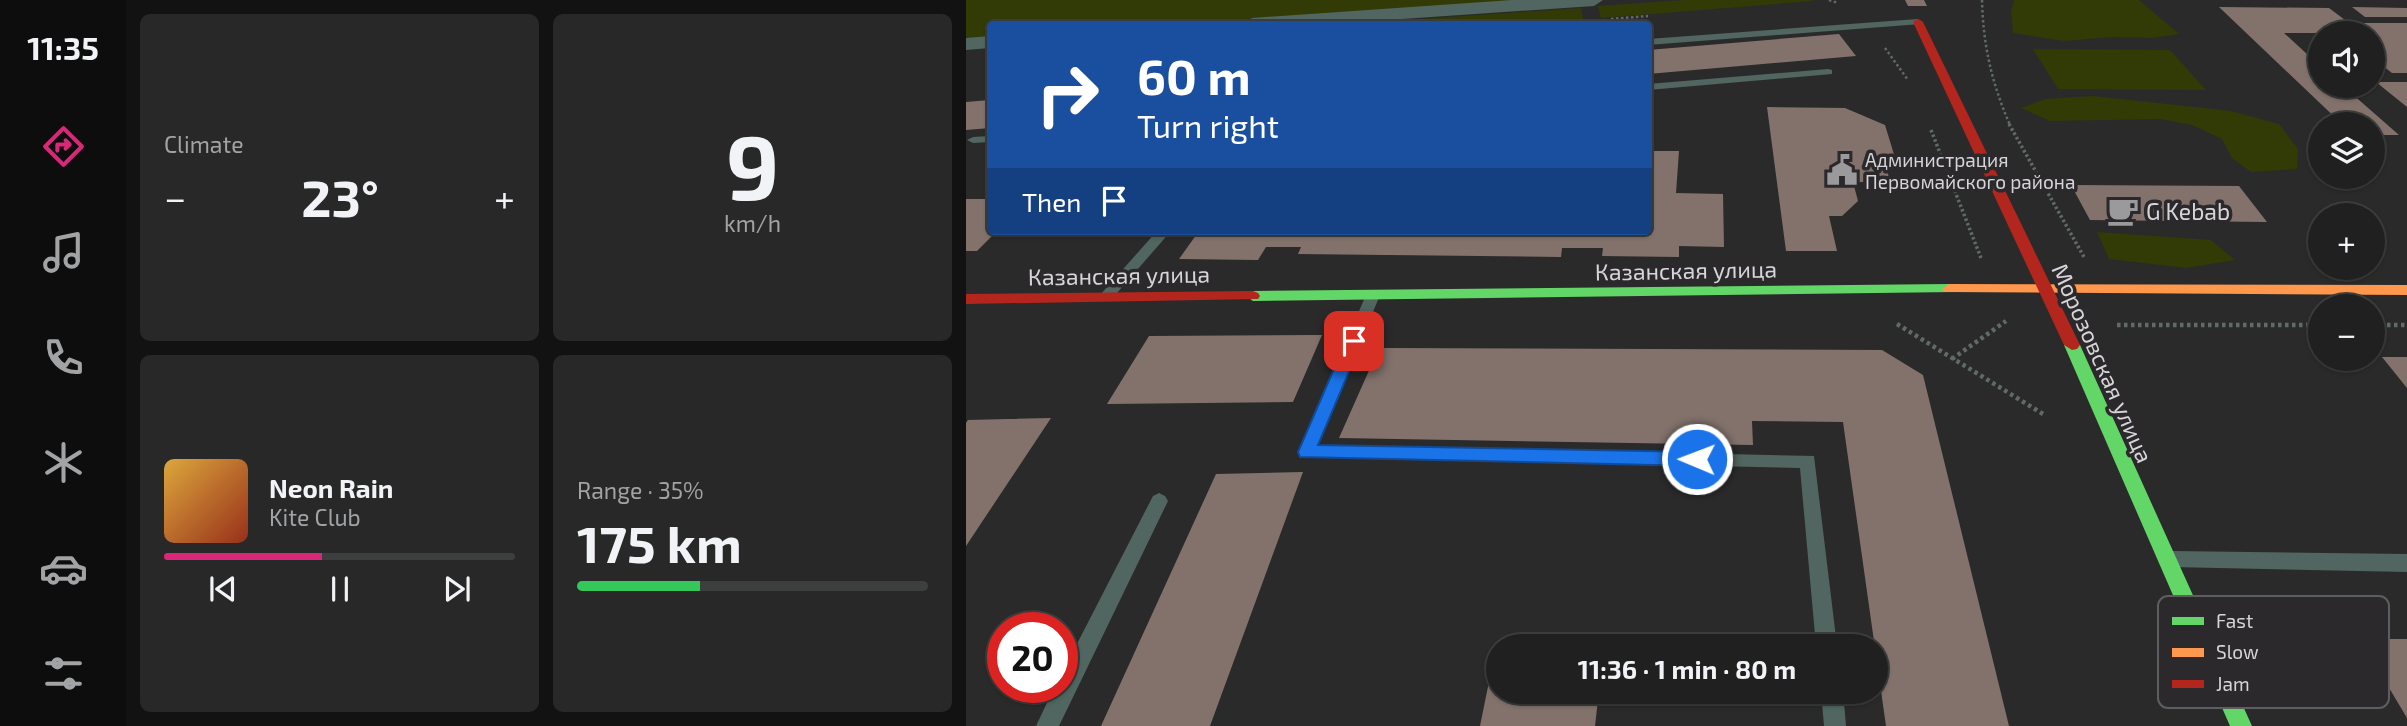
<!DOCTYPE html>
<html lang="en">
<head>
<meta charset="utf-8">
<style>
	body { margin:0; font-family:"Exo 2",sans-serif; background:#282829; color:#f1f3f6; height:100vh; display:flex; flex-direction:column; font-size:26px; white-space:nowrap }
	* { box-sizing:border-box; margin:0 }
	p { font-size:23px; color:#a2a3a5 }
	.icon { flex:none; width:38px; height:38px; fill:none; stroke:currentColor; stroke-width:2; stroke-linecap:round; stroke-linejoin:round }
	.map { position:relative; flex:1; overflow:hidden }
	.sheet { display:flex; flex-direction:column; gap:14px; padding:14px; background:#121212; width:840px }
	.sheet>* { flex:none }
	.hud { position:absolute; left:21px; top:21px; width:665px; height:214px; border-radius:7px; box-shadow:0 2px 5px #0004,0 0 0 2px #3d3e3e; background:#1a4fa0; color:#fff; overflow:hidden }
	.controls { position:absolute; left:1342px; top:21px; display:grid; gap:14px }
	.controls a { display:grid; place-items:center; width:77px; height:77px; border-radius:50%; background:#202020; box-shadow:0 2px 5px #0004,0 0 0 2px #3d3e3e; font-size:35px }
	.speed { position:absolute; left:21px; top:612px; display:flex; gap:14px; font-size:35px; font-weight:700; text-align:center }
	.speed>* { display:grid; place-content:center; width:91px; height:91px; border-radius:50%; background:#202020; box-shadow:0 2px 5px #0004,0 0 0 2px #3d3e3e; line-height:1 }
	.speed .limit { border:10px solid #d22; background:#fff; color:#111 }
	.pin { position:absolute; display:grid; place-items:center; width:60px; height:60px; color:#fff; margin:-30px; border-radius:14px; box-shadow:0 4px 10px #0006 }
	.me { position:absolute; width:77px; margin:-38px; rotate:271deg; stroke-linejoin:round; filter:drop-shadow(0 0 5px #0008) }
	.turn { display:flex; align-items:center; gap:24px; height:147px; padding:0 35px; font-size:32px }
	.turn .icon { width:91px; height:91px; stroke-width:2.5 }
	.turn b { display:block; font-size:49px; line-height:60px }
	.then { display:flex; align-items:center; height:66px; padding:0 35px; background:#0003; gap:14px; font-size:26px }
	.big { font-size:52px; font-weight:700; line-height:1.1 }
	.sheet .tile { flex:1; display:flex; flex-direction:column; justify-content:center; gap:10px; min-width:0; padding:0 24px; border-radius:10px; background:#282829 }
	.sheet .dial { align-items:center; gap:0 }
	.dial b { font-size:91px; line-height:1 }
	.song { display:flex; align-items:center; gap:21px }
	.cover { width:84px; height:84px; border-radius:10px; background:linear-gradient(135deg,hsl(40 70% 55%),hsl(10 70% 35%)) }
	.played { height:7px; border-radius:4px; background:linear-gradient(90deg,#db2777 45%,#3d3e3e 45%) }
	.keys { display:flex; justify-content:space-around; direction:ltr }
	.heat { display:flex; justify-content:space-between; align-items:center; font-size:38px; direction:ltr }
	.charge { height:10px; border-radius:5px; background:linear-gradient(90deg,#34c759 35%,#3d3e3e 0) }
	.sheet .tiles { flex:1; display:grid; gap:14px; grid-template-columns:repeat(2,1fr) }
	.trip { position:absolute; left:520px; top:634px; width:402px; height:70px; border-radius:35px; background:#202020; box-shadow:0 2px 5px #0004,0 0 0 2px #3d3e3e; font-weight:700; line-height:70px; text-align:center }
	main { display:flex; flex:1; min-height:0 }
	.dock { display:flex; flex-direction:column; width:126px; justify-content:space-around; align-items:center; background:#0d0d0d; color:#a2a3a5 }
	.dock .icon { width:49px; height:49px }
	.dock .active { color:#db2777 }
	.dock b { font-size:32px; color:#f1f3f6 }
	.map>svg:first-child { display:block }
</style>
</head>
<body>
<main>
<nav class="dock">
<b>11:35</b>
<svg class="icon active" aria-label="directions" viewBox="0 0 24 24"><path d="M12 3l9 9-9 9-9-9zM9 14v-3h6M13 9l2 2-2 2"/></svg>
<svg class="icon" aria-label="music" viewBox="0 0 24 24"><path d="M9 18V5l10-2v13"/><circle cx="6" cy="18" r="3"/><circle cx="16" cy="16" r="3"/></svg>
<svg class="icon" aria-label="phone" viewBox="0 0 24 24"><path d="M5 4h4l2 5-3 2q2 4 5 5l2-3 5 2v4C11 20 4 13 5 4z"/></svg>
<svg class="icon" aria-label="climate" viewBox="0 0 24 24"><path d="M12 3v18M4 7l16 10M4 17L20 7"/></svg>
<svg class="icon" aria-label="car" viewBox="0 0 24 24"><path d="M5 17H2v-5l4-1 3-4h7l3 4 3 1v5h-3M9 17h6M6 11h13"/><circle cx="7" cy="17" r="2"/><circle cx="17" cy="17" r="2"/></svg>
<svg class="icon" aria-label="filters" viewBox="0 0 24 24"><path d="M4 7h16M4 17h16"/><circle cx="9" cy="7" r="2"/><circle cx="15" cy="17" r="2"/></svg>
</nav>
<section class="sheet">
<div class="tiles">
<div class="tile"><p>Climate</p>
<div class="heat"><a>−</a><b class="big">23°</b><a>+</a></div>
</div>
<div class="tile dial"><b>9</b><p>km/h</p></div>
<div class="tile">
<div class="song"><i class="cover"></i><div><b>Neon Rain</b><p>Kite Club</p></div></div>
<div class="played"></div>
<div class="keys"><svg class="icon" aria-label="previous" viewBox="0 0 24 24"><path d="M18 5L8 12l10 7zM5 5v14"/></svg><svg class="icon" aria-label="pause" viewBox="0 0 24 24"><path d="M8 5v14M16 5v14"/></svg><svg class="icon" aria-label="next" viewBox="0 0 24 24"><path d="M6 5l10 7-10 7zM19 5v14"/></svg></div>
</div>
<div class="tile"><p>Range · 35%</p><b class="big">175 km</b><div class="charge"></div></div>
</div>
</section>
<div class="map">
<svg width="1441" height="726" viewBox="0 0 1441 726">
	<rect width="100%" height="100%" fill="#2b2a2b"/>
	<path fill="#323a06" d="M0,0H564L214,24H24V38L0,39Z
		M719,0H845L847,1L635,18L632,6Z
		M1048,0H1173L1213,34L1187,38L1145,37L1098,41L1047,33L1045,11Z
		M615,8L617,19L544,24H382Z
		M1067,49L1204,50L1240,90L1092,89Z
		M1127,96L1265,111L1313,124L1332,149L1331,169L1285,172L1266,158L1256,139L1226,125L1194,119L1084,121L1055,108L1079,99Z
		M1131,232L1245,240L1269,260L1220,268L1143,259Z"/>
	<path fill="#83726c" d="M939,0H958L961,6H942Z
		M1253,7L1363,8L1383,23H1441V73H1426L1407,58V33H1318L1354,66V86H1377L1433,135H1407V124H1376Z
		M1386,7L1441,8V17H1399Z
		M873,34L890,56L682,74V50Z
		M1410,82H1441V107Z
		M24,100V128L0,130V102Z
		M801,107L879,108L919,125L930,161H918L923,177L916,182H887L892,201L876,216H863L871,251H820Z
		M682,151H713L710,193L757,194L758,247L713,246V257L636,256L637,248H596L595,257L332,254L335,247H300L292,260L213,259L233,231H682Z
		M1105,185L1273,186L1301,222L1124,220Z
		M0,199H24V231H31L11,251H0Z
		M356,335L327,402L141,404L183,336Z
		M413,348L916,350L957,375L1043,726H920L877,422L786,421L787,445L373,438Z
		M1416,357H1441V388Z
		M85,418L0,546V423L2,420Z
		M337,472L244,726H135L250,474Z
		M1394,639H1441V718Z
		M527,662H532V691H633L629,726H514Z"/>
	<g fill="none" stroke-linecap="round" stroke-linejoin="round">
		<path stroke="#606b68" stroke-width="2.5" stroke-dasharray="2.5 2.5" stroke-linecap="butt" d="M863,0L872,3
			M1016,0C1017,45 1026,84 1044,125
			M645,19L682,16
			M919,48L942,80"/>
		<path stroke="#606b68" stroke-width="3.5" stroke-dasharray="2.5 2.5" stroke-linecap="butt" d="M1043,124L1118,257
			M965,130L1015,258"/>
		<path stroke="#606b68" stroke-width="4.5" stroke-dasharray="3.5 3.5" stroke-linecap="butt" d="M931,324L1077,414
			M1151,325H1354
			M1407,325H1441
			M986,359L1040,321"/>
		<path fill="#516660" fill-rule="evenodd" d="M952,19L957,22L955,24L682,45V39Z
			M862,69L866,70V74L682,90V84Z
			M24,136V142L7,143L1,140L7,137Z
			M191,231H205L144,301H134L132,298L134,295Z
			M407,290L414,295L352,445L848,456L871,646H850L834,468L335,457L332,452L400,295Z
			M193,493L199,496L202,501L93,726H70L88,688H96V673L187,496Z
			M1206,551L1441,554V572L1206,567L1199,565L1196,559L1199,553Z
			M855,691H877L880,726H858Z"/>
		<path fill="#516660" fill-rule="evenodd" d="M546,0H637L628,6L363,24H276L286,18Z
			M24,36V48L0,50V38Z"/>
		<path fill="#63d668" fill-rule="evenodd" d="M983,284L990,289L988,292L287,301L280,296L287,291Z
			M1106,340L1114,345L1286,726H1264L1098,345Z"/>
		<path fill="#ff974d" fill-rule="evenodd" d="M983,284L1441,285V295L978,292L976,289Z"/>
		<path fill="#b3261e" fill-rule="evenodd" d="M952,19L957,22L1114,345L1111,349L1106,350L1098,345L947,22Z
			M287,291L292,293L294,296L292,299L0,304V294Z"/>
	</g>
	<path fill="#1a73e8" stroke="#114b97" stroke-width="2" d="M388,335L396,341L352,445L731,452L739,459L731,466L334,457L332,452L380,341Z"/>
	<defs>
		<symbol id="civic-bare" viewBox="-9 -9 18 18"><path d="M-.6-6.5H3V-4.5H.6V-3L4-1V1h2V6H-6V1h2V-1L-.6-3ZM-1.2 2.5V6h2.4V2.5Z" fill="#9a999b" stroke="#2b292c" stroke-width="2.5" paint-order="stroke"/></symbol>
		<symbol id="cafe-bare" viewBox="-9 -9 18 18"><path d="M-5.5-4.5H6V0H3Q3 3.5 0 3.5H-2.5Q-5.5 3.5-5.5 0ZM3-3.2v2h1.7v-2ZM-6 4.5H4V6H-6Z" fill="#9a999b" stroke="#2b292c" stroke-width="2.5" paint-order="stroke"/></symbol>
	</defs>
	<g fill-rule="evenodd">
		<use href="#civic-bare" x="854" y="148" width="44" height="44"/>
		<use href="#cafe-bare" x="1135" y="189" width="44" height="44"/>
	</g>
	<g text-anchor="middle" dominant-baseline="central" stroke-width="7" stroke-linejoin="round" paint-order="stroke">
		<g font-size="19" fill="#d6d5d7" stroke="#2b292c" text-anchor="start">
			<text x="899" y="159">Администрация<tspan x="899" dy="22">Первомайского района</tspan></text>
		</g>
		<g font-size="23" fill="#d6d5d7" stroke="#2b292c" text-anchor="start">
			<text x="1180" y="211">G Kebab</text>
		</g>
		<g font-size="23" fill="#d6d5d7" stroke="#2b292c">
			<text transform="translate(720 270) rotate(-1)">Казанская улица</text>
			<text transform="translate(153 275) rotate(-1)">Казанская улица</text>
			<text transform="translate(1137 363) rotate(66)">Морозовская улица</text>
		</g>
	</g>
	<rect x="1192" y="596" width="231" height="112" rx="10" fill="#2b292c" stroke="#5e5d5f" stroke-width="2"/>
	<rect x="1206" y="617" width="32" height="8" fill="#63d668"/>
	<rect x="1206" y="648" width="32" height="9" fill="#ff974d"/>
	<rect x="1206" y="680" width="32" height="8" fill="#b3261e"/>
	<g font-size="19" fill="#d6d5d7">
		<text x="1250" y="628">Fast</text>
		<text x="1250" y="659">Slow</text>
		<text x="1250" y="691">Jam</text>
	</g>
</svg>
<div class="controls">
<a><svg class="icon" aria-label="sound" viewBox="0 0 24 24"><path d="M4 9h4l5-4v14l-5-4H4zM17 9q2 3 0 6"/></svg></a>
<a><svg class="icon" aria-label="layers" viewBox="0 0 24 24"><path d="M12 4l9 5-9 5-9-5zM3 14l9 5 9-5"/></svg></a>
<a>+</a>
<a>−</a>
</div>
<div class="speed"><div class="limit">20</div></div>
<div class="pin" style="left:388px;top:341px;background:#d93025"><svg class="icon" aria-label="arrive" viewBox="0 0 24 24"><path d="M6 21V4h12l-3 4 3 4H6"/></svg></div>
<svg class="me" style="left:731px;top:459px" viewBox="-20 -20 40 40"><circle r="17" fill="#1a73e8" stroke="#fff" stroke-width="3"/><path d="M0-11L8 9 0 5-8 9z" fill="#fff"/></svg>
<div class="trip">11:36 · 1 min · 80 m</div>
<div class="hud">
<div class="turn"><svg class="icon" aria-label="right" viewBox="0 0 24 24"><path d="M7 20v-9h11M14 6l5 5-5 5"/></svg><div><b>60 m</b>Turn right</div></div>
<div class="then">Then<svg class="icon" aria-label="arrive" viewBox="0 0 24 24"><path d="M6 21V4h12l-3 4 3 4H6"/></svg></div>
</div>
</div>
</main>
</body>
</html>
